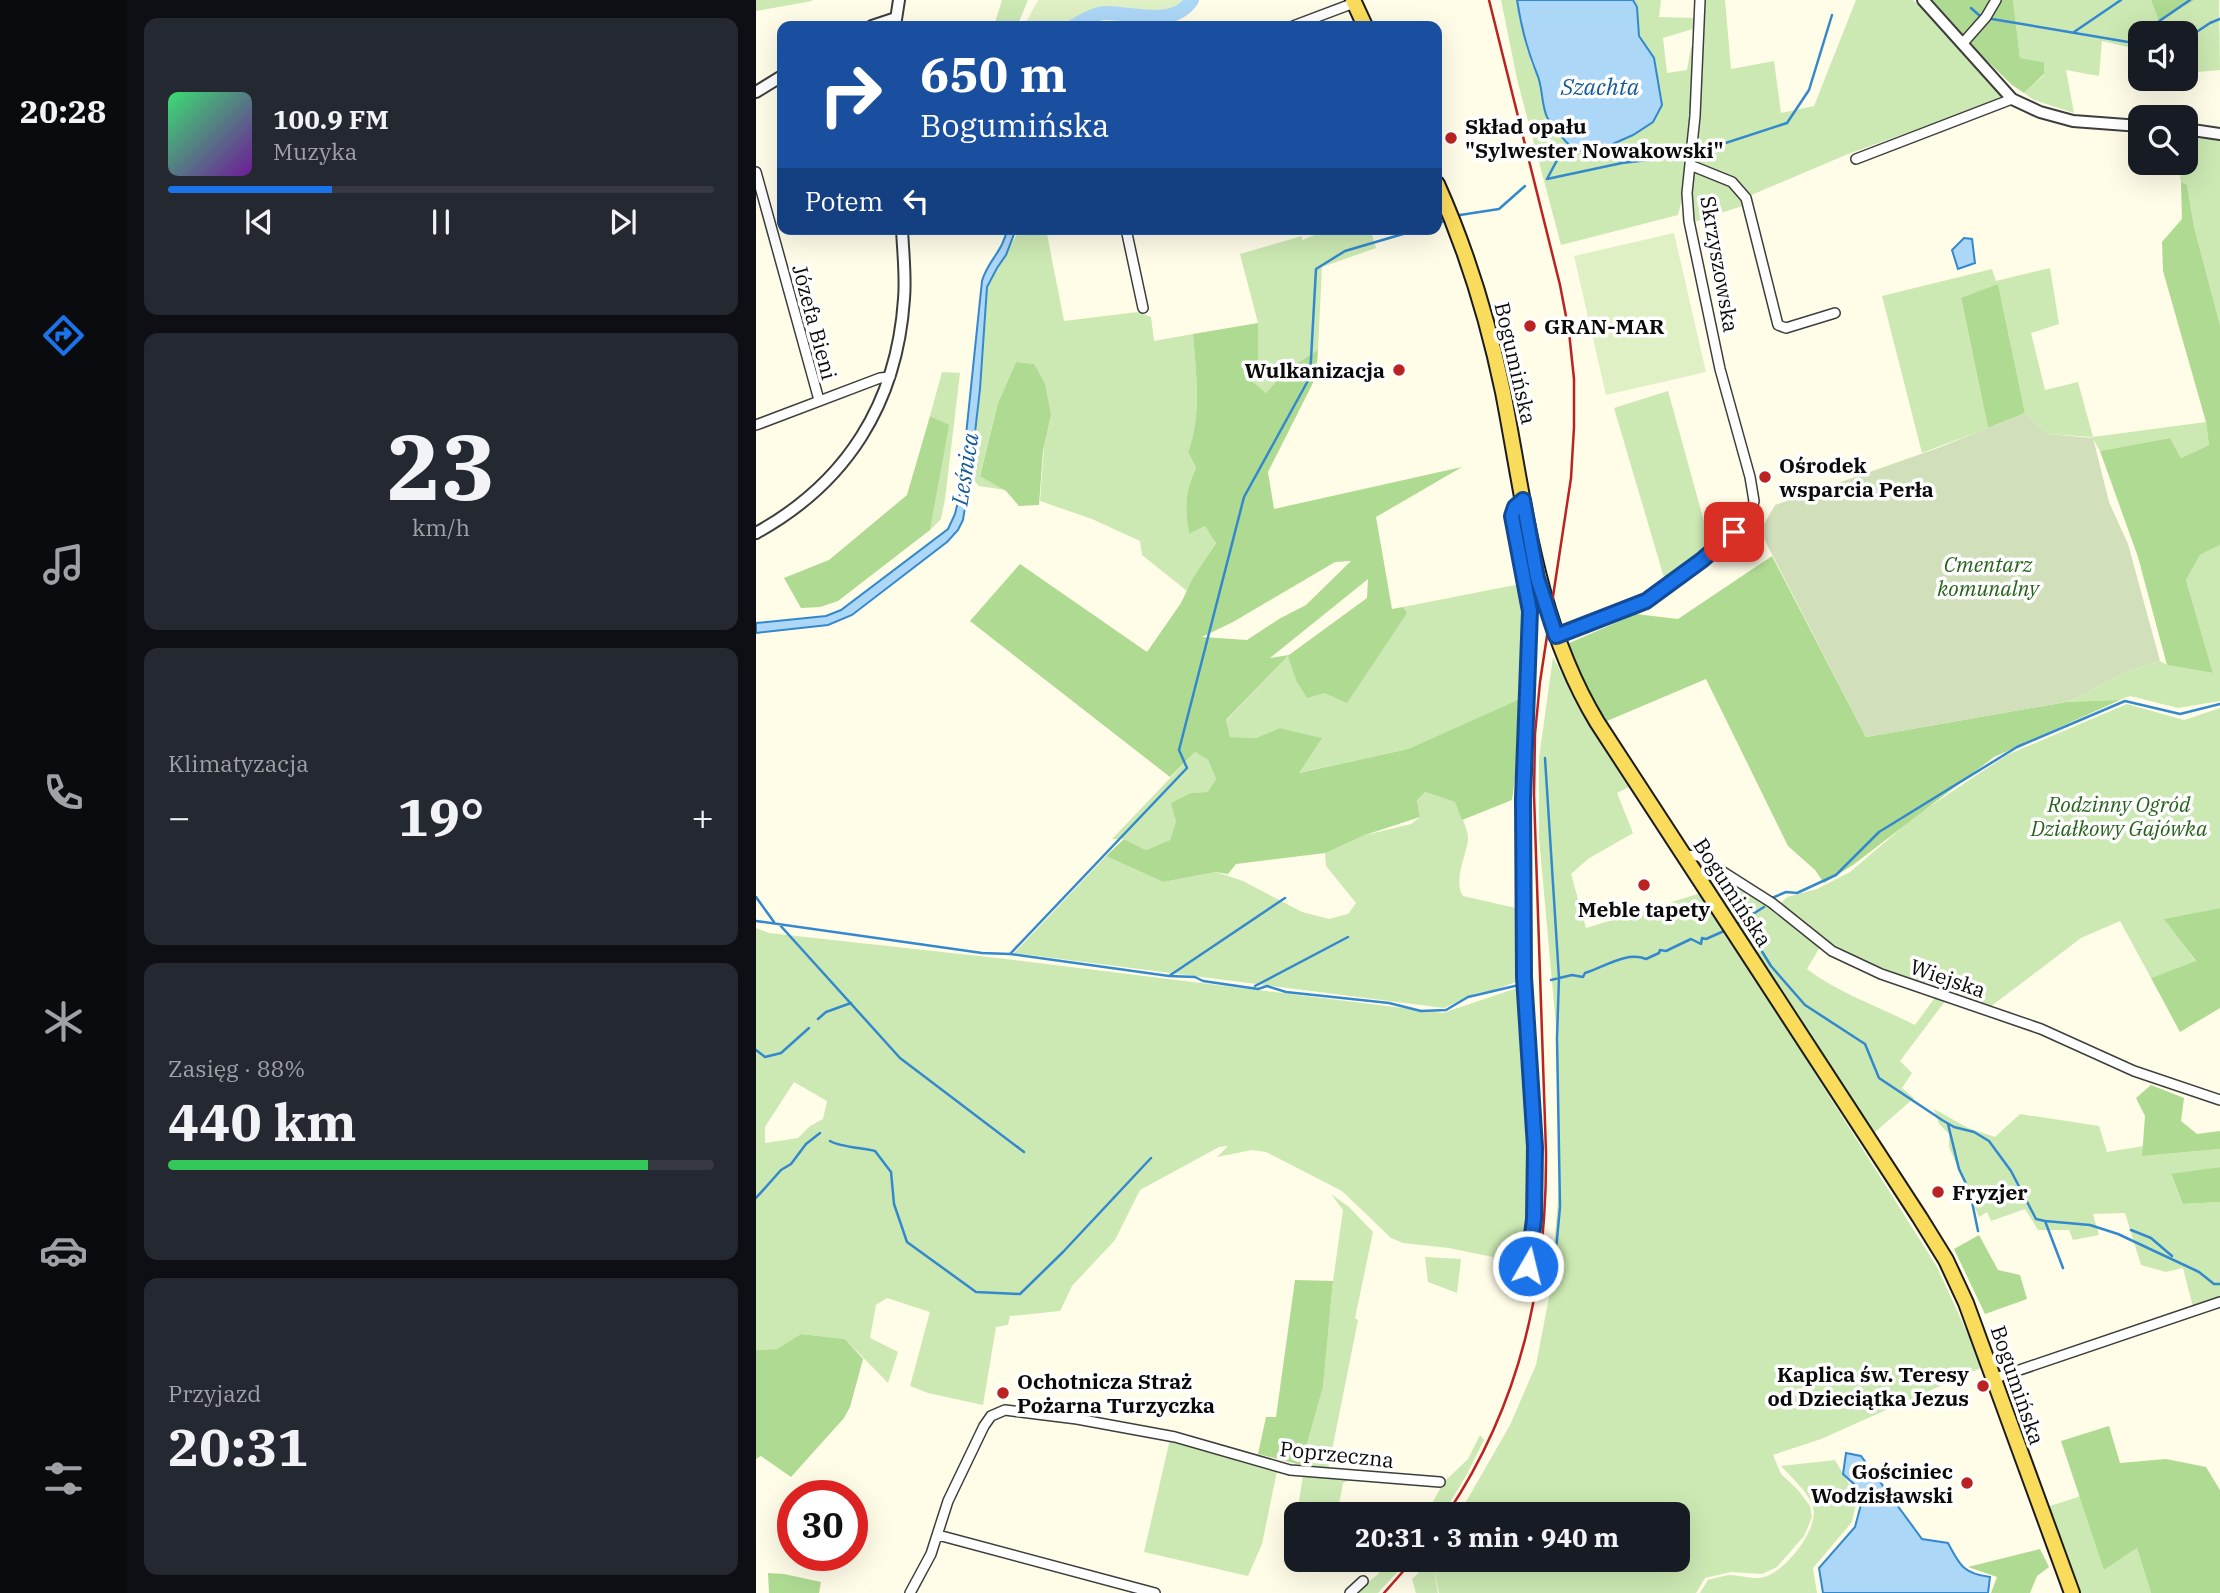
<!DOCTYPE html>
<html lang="pl">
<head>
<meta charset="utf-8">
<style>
	body { margin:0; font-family:"IBM Plex Serif",serif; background:#242831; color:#f1f3f6; height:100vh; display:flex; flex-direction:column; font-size:26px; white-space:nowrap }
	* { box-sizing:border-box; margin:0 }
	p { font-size:23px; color:#9ea1a6 }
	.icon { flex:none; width:38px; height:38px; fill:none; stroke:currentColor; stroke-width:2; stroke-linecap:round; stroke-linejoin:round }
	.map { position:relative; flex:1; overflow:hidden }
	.details { display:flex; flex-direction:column; gap:18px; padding:18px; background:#0d0f14; width:630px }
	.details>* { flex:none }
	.banner { position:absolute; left:21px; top:21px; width:665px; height:214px; border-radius:14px; box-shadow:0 7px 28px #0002; background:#1a4fa0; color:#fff; overflow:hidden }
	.controls { position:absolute; left:1372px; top:21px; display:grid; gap:14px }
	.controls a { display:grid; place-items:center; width:70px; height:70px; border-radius:14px; background:#171b24; box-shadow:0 7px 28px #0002; font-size:35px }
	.speed { position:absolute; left:21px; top:1480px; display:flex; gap:14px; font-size:35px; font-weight:700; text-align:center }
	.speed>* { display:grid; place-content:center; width:91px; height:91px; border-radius:50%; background:#171b24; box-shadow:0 7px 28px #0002; line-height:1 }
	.speed .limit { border:10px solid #d22; background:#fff; color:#111 }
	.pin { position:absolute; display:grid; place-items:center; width:60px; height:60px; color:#fff; margin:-30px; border-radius:14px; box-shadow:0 4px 10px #0006 }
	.me { position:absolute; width:77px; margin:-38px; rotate:8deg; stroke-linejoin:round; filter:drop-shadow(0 0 5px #0008) }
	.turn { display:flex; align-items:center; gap:24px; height:147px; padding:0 28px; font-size:32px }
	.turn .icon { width:91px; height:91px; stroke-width:2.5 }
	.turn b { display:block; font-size:49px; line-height:60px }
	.then { display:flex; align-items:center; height:66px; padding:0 28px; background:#0003; gap:14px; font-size:26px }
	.big { font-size:52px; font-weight:700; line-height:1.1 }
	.details .card { flex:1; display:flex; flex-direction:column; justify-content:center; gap:10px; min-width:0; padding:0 24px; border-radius:14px; background:#242831 }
	.details .dial { align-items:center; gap:0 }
	.dial b { font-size:91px; line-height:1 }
	.song { display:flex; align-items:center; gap:21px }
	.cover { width:84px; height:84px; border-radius:10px; background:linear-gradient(135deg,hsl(140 70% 55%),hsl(280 70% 35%)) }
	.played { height:7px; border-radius:4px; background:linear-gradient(90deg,#1a73e8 30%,#363941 30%) }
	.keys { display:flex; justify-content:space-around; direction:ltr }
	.heat { display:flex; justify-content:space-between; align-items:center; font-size:38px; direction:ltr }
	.charge { height:10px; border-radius:5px; background:linear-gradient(90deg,#34c759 88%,#363941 0) }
	.trip { position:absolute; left:528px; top:1502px; width:406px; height:70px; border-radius:14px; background:#171b24; box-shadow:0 7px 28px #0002; font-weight:700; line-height:70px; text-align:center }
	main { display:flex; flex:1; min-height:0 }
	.tab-bar { display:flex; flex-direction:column; width:126px; justify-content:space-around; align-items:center; background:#090b0e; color:#9ea1a6 }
	.tab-bar .icon { width:49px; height:49px }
	.tab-bar .on { color:#1a73e8 }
	.tab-bar b { font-size:32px; color:#f1f3f6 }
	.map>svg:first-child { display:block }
</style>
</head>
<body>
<main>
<nav class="tab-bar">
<b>20:28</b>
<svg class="icon on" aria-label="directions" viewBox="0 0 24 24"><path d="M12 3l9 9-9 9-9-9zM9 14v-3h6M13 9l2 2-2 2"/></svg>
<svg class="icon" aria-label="music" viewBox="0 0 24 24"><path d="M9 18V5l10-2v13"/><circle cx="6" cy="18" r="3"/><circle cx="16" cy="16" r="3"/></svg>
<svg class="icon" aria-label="phone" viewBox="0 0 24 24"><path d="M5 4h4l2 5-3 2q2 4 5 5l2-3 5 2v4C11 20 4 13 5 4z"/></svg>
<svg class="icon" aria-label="climate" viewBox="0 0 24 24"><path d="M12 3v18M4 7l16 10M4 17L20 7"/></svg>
<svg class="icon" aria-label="car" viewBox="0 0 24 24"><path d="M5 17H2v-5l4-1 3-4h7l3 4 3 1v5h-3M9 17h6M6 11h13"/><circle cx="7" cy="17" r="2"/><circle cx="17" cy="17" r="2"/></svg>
<svg class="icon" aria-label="filters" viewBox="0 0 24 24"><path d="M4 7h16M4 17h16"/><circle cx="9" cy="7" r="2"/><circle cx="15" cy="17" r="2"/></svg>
</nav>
<section class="details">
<div class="card">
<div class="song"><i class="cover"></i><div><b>100.9 FM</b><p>Muzyka</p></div></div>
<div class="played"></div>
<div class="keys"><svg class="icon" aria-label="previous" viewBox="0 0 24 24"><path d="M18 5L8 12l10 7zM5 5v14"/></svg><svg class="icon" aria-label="pause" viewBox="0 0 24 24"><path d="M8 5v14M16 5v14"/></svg><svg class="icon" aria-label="next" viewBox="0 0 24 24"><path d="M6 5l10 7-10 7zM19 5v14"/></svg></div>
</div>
<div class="card dial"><b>23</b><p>km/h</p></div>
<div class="card"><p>Klimatyzacja</p>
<div class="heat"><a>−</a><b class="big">19°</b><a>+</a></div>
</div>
<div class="card"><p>Zasięg · 88%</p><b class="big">440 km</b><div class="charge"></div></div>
<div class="card"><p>Przyjazd</p><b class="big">20:31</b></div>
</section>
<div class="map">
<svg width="1464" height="1593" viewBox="0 0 1464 1593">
	<rect width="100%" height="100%" fill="#fffce8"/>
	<path fill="#cce9b3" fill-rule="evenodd" d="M0,0H56V1L0,11Z
		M246,0H272L262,24L238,26Z
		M745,0H761L764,22L775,63L782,75L791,116L898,58L883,36L881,7L877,0H905L903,17L940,18V28L907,38L911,73L931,70L935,47L940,46C937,102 938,161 922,215L805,245L761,79Z
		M948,0H969L975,69L1018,61L1025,113L1058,106L1100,0H1157L1169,10L1245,96L1237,102L1092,154L993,196L979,178L940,161Z
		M1257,0H1395L1403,21L1439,0H1463L1464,70L1441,72L1436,43L1430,44V33H1384V50L1346,41L1343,76L1310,70L1318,113L1278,100L1268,93L1288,75V62L1264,58Z
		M1430,134L1464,139V325L1438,227L1431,185L1425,182L1422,163H1430Z
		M937,171L976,185L989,205L938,222L935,193Z
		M273,229H290L308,321L382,312L395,317L398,341L437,334C440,373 446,415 432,452L440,468C428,492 429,508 433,534L449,526L460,542L431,591L386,555L384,541L336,519L284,501L288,447L295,415L278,364L260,362L242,403L224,475L250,490L223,486L214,476L231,287L263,231Z
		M574,229H614L620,248L566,267L562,350L530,370L510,393L497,382L502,359V323L484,254L546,236V240Z
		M1294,268L1303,324L1275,333L1289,390L1322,382L1337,437L1450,422L1453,445L1425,458L1414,438L1344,451L1336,437L1292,434L1269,413L1242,284L1205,299L1232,428L1166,453L1126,296L1236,269L1240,281Z
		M186,372L204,373L189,499L185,519L174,530L192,425L174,416Z
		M912,391L954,543L909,581L858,408Z
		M1464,545V701L1422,708L1374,696L1364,700L1310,702L1328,695L1366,673L1404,661L1411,665L1457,673L1430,580L1444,555Z
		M759,585L768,587L769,675L765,754L762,756L761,701L652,749L542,773L565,738L524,728L500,738L474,737L470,721L533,655L540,680L651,614L647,607Z
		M797,657L833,723L877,785L861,793L877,833L832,859L815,874L830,928L945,893L1181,1267L1227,1367L1065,1439L1017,1455L1025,1474L1042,1490L1054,1506L1056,1517L1048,1536L1021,1567L1006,1574L975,1572L949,1578L940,1593H683L677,1565L682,1593H660L656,1579L677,1559H922V1514H703L754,1425L780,1365L794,1292L804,1177L800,1026L783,837V758Z
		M1371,704L1428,720L1464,708V908L1409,919L1440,962L1395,978L1364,921L1325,938L1234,1007C1179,987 1116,969 1067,938C1051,928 1038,915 1025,903L1031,897L1061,889L1094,872L1161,815L1251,755Z
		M439,752L452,760L460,779L453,792L435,793L420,821L414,840L390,850L368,839H356Z
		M669,792L699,802C703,813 713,829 712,840C710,856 697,881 707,896L764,909L763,981L738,990L721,993L688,1008L258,953L350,856L407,882L460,872L487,881L546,912L573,919L592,914L600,903L570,866L569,853L577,843L655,824L664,817L661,799Z
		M948,865L1014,905L1064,947L1051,969C1084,994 1122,1006 1159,1025L1180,996L1190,1000L1144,1061L1156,1073L1146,1088L1158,1098L1118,1133L944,868Z
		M0,928L13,933L250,959L687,1013L764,987C771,1078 780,1167 770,1258L761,1262L693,1248L647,1243L635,1238L586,1191L510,1152L496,1150L461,1157L472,1146L463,1147L384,1190L359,1240L316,1286L304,1311L254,1316L252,1325L240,1327L227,1405L172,1393L154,1386L174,1312L131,1298L120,1305L114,1338L142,1352L132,1383L89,1339L45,1334L21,1349L0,1350ZM38,1082L71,1101L67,1119L54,1126L42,1138L9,1143V1127Z
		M1178,1109L1212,1128L1239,1137L1264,1114L1343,1126L1351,1152L1394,1145L1397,1155L1464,1149V1167L1415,1175L1427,1204L1464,1202V1298L1437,1307L1427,1268L1410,1272L1385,1265L1369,1213L1337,1214L1343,1235L1317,1240L1313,1230H1282L1269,1209L1235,1221L1231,1212L1223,1217L1193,1147V1134L1183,1124Z
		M575,1194L593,1207L617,1232L599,1318L602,1320L572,1470L545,1465L567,1387L577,1281L587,1210Z
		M669,1257L705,1259L701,1293L672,1282Z
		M724,1435L728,1440L711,1474L687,1514H670L688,1482L712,1459Z
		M414,1439L521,1471L506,1544L492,1576L388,1552Z
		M1079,1460L1101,1498L1096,1522L1057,1568L1061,1593H944L952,1580C959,1578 967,1576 973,1575C986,1575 998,1581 1011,1576C1031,1569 1066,1526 1056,1504C1050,1490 1035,1477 1025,1466Z
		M547,1476L596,1479L587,1483L581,1514H541Z
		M1325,1496L1348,1570L1381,1548L1395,1593H1323L1291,1507Z
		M636,1559H653L622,1593H597L620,1576Z"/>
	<path fill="#aeda92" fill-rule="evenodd" d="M1169,0H1257L1264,58L1288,62V74L1268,93L1256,85Z
		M1395,0H1439L1403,21Z
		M1425,182L1431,185L1438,227L1464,325V545L1444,555L1430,580L1457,673L1411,665L1382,557L1344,451L1414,438L1425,458L1453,445L1450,422L1407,271L1406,242L1426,219Z
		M1242,284L1269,413L1232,428L1205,298Z
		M502,323V359L497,382L510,393L530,370L562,350L560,377L512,472L518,509L706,467L620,517L636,609L647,607L651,613L591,703L569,693L551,698L540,680L532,656L470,720L474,737L500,738L524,728L566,738L543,773L652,749L762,700V756L756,800L706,820L699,802L669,792L661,800L664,817L606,836L569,853L480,864L472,874L460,872L407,882L350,856L368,839L390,850L414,840L420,821L415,803L435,793L452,792L460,779L452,760L439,752L414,777L214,621L264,564L391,652L425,603L437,578L460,543L449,526L433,534C429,508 428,493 440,468L432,452C446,415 440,373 437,334ZM595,561L550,605L523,619L491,640L446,637L477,622L579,562ZM612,579L611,598L533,655L514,658Z
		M260,362L278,364L289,384L295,415L287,451L283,505L263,506L250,491L224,476L242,403Z
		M174,416L193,425L174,530L82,601L64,607L45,608L28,578L73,560L151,495Z
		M1016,556L1110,737L1310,702L1364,700L1238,757L1097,865L1068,883L1059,870L1032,846L950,679L851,721L824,681L811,644L880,614L922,619Z
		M1464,908V1008L1424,1032L1395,978L1440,961L1408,919Z
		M1395,1085L1428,1098L1425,1121L1441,1134L1464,1131V1149L1386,1156L1389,1116L1380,1098Z
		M1464,1167V1202L1427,1204L1415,1174Z
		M1223,1235L1242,1270L1264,1275L1271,1299L1229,1314L1198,1249Z
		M539,1280L577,1281L567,1387L545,1465L502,1454L510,1417H520Z
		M45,1334L89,1339L107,1359L94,1407L88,1418L35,1477L5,1456L0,1459V1350L21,1349Z
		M1353,1426L1364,1463L1410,1459L1450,1467L1464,1490V1593H1395L1381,1548L1348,1570L1305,1441Z
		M1284,1549L1293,1567L1281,1576L1274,1593H1235L1241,1577L1212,1567Z
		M12,1573L28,1574L65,1582L63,1593H13Z"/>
	<path fill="#d2dfbb" d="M1269,413L1292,434L1337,438L1353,502L1372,544L1404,661L1366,673L1328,695L1310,702L1110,737L1004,531L1019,505L1182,448Z"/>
	<path fill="#dff0c4" d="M282,0H428C401,23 380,6 350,7C333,8 321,23 306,26C294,29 280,26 268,26Z
		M918,233L950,372L850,395L818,256Z"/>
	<path fill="#add7f7" stroke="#3388ce" stroke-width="2" d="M761,0H877L881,7L883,36L898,58L906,105L897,122L877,135L841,151H819C809,141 798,130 791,117C785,104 787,87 781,74C771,50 765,26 761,0Z
		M251,229H260L250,255L241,268L231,287L224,389L214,476L207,520L202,530L191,542L96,615L72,625L0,633V623L70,616L85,610L192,529L199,514L204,493L226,281C231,262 248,250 251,229Z
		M1208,238L1216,239L1219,263L1202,269L1196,250Z
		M1090,1453L1105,1456L1166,1539L1192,1543C1204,1566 1208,1574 1234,1577L1232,1593H1067L1063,1568L1099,1527L1107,1497L1101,1487L1087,1474Z"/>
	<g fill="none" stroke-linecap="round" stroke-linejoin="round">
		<path stroke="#3388ce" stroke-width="2.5" d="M1215,8L1224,16
			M1236,19L1384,44
			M1318,32L1365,0
			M1386,33L1434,0
			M1430,39L1454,23L1464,19
			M1373,42L1384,35
			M942,152L1031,123L1053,90L1076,15
			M791,179L866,163L926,156
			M791,179L807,149
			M704,215L743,209L769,186
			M681,224L688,221
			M789,758L803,978L801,1038L804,1207L799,1261
			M0,897L18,922
			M1016,898L1030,892L1041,893L1080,875L1123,832L1261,747L1369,701L1424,714L1464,704
			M0,921L226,953L254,954L413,976L439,977L447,981L502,989L511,986L530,992L633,1003L665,1011L690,1010L712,997L763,985
			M987,921L1015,966L1049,1005L1109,1044L1123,1078L1186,1120L1198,1127L1218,1132L1233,1141L1255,1171L1280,1219L1289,1221L1307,1268
			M23,924L144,1058L268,1152
			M981,924L1008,907
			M254,954L431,768L423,750L488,497L554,377L560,269L589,251L664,229
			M413,976L529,898
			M795,980L816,975L827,977L829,973C848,967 871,951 890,959L903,953L904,950L910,951L935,939L945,944L946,938L950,939L968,931
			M499,986L592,937
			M62,1019L70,1012L95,1003
			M0,1050L9,1057L25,1053L53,1028
			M1192,1124L1203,1169L1214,1192L1222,1231
			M74,1141C84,1147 107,1148 119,1151L135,1172L138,1204L151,1242L220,1292L264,1294L307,1252L395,1158
			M0,1198L25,1170L35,1164L50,1144L64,1133
			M1289,1221L1334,1225L1362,1234L1443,1272L1458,1284H1464
			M1375,1230L1395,1238L1416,1256"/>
		<path stroke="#add7f7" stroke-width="14" d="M318,26C326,21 338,14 348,13C376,12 417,29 436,0"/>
		<defs>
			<path id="minor" d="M537,26L598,3
				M1207,43L1230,17L1240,0
				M1100,159L1256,99
				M934,165L976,182L990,198L1022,325L1030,328L1079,313
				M0,172L63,400
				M370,229L387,308
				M0,425L124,378L134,377
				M767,500L759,507L756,516L774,611L767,799L768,977L779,1147L778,1219L772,1266
				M800,636L890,601L946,560L994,518L998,501L994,477L964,369L933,221L931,193L939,116L944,0
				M928,855L943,856L950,861L1016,903L1076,951L1125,974L1285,1029L1378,1071L1464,1100
				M1237,1379L1464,1302
				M182,1535L399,1593
				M154,1593L175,1554L192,1501L228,1426L235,1416L249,1410L321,1419L419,1437L534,1470L684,1482
				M594,1593L607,1581"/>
			<path id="tertiary" d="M1167,0L1256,99L1284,112L1317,121L1384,126
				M116,26L140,18
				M139,26L143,0
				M0,92L26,76
				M1430,129L1464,134
				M0,533C91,483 141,403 148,299C150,276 147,252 146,229"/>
			<path id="primary" d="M597,0L609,26
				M681,184C711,251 732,320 747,392C769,505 780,621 841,722L1164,1218L1190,1260L1210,1303L1316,1593"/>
		</defs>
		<use href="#minor" stroke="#3e3e3e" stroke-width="12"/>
		<use href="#tertiary" stroke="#3e3e3e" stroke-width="14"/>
		<use href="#primary" stroke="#1c1c1c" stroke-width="18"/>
		<use href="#minor" stroke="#fff" stroke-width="9"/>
		<use href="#tertiary" stroke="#fff" stroke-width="10"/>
		<use href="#primary" stroke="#fadc5d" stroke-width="14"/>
		<path stroke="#bb2322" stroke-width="2.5" d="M691,1514C765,1403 791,1284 790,1152L778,795L779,734L784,682L815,478L818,427V379L813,332L804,285L733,0
			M628,1593L658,1559"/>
	</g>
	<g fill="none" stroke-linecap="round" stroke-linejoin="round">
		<defs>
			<path id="route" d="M772,1266L778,1219L779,1147L768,977L767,799L774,611L756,516L759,507L767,500L781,578L800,636L890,601L946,560L978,532"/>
		</defs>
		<use href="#route" stroke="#114b97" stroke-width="18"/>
		<use href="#route" stroke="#1a73e8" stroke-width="12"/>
	</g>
	<g fill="#bb2322" stroke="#fff" stroke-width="2.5">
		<circle cx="695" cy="138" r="7"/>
		<circle cx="774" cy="326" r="7"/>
		<circle cx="643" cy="370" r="7"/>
		<circle cx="1009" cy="477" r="7"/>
		<circle cx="888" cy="885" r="7"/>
		<circle cx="1182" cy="1192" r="7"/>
		<circle cx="1227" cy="1386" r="7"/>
		<circle cx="247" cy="1393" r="7"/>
		<circle cx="1211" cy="1483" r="7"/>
	</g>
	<g text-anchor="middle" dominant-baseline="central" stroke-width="7" stroke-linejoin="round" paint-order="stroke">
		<g font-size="21" font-weight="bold" fill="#0b0b0b" stroke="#fff" text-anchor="start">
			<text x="709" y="126">Skład opału<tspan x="709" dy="24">"Sylwester Nowakowski"</tspan></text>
			<text x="788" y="326">GRAN-MAR</text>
			<text x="629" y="370" text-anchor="end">Wulkanizacja</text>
			<text x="1023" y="465">Ośrodek<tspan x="1023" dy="24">wsparcia Perła</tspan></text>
			<text x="888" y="909" text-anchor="middle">Meble tapety</text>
			<text x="1196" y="1192">Fryzjer</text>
			<text x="1213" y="1374" text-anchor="end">Kaplica św. Teresy<tspan x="1213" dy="24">od Dzieciątka Jezus</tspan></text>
			<text x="261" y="1381">Ochotnicza Straż<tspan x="261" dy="24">Pożarna Turzyczka</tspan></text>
			<text x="1197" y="1471" text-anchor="end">Gościniec<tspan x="1197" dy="24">Wodzisławski</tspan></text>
		</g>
		<g font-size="21" fill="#0b0b0b" stroke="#fff">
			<text transform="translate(964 264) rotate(80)">Skrzyszowska</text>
			<text transform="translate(59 322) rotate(75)">Józefa Bieni</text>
			<text transform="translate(760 363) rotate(77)">Bogumińska</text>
			<text transform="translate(977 892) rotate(57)">Bogumińska</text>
			<text transform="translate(1192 978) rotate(19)">Wiejska</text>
			<text transform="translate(1262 1385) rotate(71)">Bogumińska</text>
			<text transform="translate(581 1454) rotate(6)">Poprzeczna</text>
		</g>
		<g font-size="21" font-style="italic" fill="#26621b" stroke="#fff">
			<text x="1232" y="564">Cmentarz<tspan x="1232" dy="24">komunalny</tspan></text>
			<text x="1363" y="804">Rodzinny Ogród<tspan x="1363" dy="24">Działkowy Gajówka</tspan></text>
		</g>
		<g font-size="23" font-style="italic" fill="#145a9c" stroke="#fff">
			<text x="844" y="86">Szachta</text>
			<text transform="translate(208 469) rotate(-81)">Leśnica</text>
		</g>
	</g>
</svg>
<div class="controls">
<a><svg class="icon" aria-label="sound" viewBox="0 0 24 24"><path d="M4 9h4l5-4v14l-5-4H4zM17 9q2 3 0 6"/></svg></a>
<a><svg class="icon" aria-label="search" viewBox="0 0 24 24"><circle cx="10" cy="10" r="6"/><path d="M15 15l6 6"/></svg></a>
</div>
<div class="speed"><div class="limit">30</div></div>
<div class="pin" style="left:978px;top:532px;background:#d93025"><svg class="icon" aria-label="arrive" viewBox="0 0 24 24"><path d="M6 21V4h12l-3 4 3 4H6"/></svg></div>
<svg class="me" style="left:772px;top:1266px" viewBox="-20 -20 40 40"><circle r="17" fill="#1a73e8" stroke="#fff" stroke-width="3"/><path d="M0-11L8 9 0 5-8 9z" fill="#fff"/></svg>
<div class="trip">20:31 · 3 min · 940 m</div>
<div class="banner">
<div class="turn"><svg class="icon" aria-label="right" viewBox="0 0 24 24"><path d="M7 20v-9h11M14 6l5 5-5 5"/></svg><div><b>650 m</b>Bogumińska</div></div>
<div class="then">Potem<svg class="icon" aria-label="left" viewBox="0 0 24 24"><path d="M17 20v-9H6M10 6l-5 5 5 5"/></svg></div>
</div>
</div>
</main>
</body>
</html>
